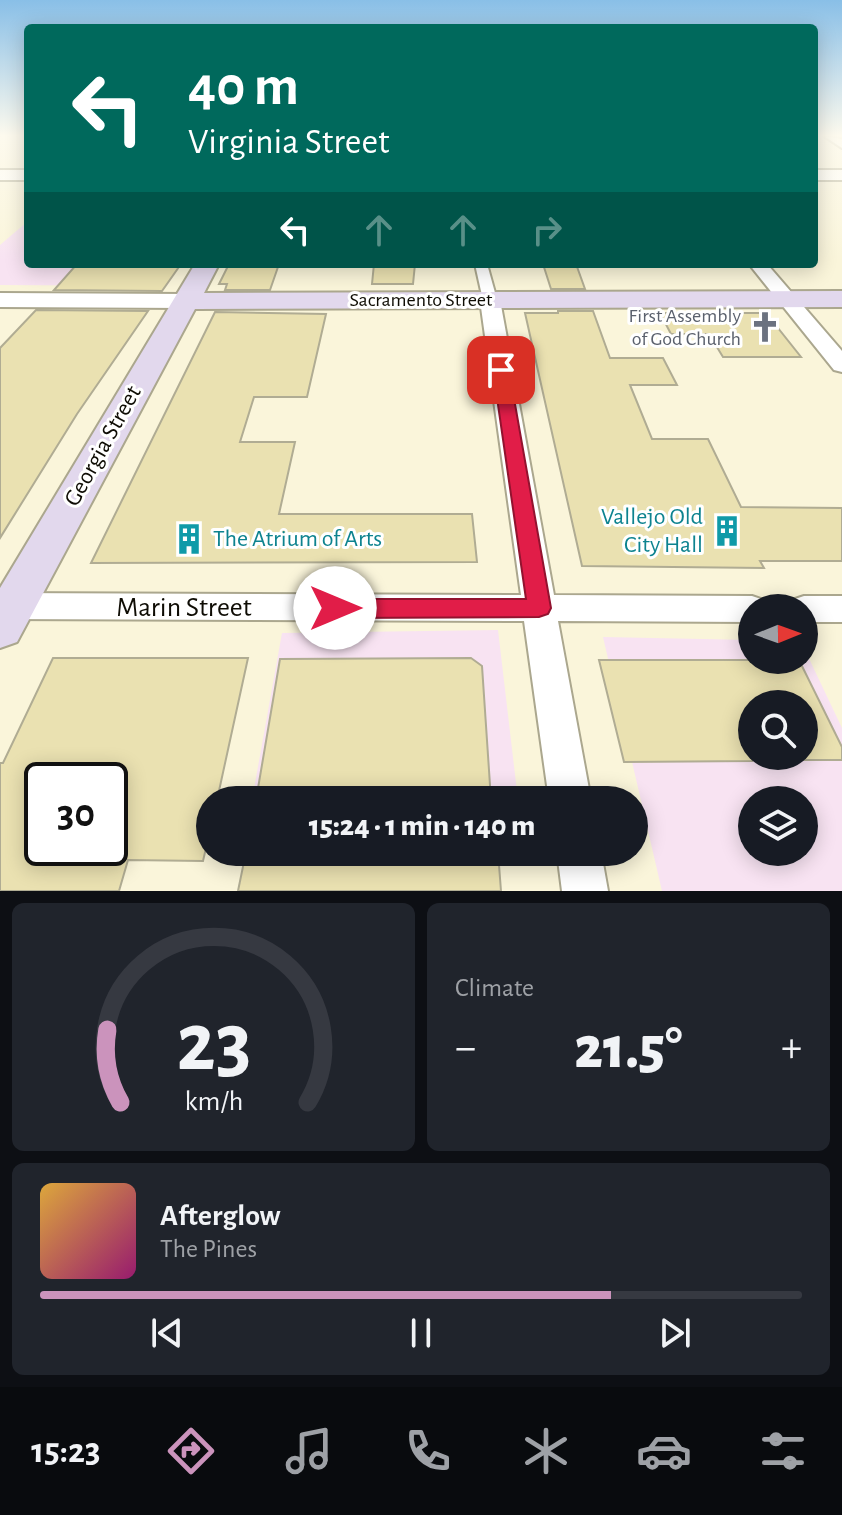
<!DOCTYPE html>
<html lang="en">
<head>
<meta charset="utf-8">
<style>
	body { margin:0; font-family:"Alegreya Sans",sans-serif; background:#20242c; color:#f1f3f6; height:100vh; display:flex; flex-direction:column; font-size:30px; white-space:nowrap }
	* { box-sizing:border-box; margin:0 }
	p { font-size:26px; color:#9ea1a6 }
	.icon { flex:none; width:44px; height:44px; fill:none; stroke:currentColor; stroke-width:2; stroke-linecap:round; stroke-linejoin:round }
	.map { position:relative; height:891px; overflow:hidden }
	.drawer { display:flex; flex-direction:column; gap:12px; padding:12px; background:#0d0f14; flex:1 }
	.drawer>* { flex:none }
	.guide { position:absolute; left:24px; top:24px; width:794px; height:244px; border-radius:8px; box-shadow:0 4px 20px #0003; background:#00695c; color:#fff; overflow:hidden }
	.needle { width:52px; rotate:89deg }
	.controls { position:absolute; left:738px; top:594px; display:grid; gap:16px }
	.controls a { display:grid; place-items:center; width:80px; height:80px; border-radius:50%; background:#171b24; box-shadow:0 4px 20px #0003; font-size:40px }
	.speed { position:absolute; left:24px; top:762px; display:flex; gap:16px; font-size:40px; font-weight:700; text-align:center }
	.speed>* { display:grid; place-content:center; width:104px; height:104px; border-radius:50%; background:#171b24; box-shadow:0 4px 20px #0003; line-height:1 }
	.speed .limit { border:4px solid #111; border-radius:12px; background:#fff; color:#111 }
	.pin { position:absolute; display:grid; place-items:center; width:68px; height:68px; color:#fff; margin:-34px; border-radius:16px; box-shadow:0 4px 12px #0006 }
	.me { position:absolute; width:88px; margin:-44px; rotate:90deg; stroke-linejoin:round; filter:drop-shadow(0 0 6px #0008) }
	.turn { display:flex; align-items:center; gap:28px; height:168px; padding:0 32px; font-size:36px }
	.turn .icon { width:104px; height:104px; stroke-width:2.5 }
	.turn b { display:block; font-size:56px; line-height:68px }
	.lanes { display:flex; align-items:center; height:76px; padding:0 32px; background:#0003; justify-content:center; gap:40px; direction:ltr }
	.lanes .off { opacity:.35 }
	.big { font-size:60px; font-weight:800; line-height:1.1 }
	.drawer .card { flex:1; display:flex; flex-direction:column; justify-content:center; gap:12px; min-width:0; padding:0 28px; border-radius:12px; background:#20242c }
	.drawer .dial { align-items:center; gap:0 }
	.dial svg { height:208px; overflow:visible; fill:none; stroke:#363941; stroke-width:7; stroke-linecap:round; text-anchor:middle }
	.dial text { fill:#f1f3f6; stroke:none }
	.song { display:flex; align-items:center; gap:24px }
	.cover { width:96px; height:96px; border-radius:12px; background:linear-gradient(135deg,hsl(40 70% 55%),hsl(320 70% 35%)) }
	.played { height:8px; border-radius:4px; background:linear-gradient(90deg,#cb93bc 75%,#363941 75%) }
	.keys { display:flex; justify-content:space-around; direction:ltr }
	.heat { display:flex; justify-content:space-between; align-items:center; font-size:44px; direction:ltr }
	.drawer .tiles { flex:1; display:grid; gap:12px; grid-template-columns:1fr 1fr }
	.card:last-child { grid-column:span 2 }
	.trip { position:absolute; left:196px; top:786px; width:452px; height:80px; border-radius:40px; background:#171b24; box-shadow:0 4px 20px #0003; font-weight:800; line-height:80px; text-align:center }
	.tab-bar { display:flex; height:128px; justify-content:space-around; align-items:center; background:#090b0e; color:#9ea1a6 }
	.tab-bar .icon { width:56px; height:56px }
	.tab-bar .on { color:#cb93bc }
	.tab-bar b { font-size:36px; color:#f1f3f6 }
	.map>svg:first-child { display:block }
</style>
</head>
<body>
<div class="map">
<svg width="842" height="891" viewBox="0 0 842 891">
	<rect width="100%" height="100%" fill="#faf5da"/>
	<path fill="#f8e3f2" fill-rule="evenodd" d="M28,221V264H181L167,286L0,285V245Z
		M498,630L518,800H252L282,633Z
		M603,637L752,640V660H804V648L842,728V891H662ZM752,704H804V756H752ZM752,800H804V852H752Z"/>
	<path fill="#eae1b1" stroke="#b0ac93" stroke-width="2" fill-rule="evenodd" d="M77,264H181L162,291L54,290Z
		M229,264H279L270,290H225L227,284H219Z
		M374,264H415L413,284H372Z
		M543,264H576L585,289H551Z
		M36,310L148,311L77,414L0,538V348Z
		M558,311H593L610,358H663L677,385H630L652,439H708L741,507L842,508V561H760L764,568L582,566L525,313H558Z
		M215,312L326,314L307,397H254L240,442H295L279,514H472L477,562L91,563Z
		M660,313H766L801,357H723L709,334H671Z
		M53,658H248L217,800H210V831L203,861L128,860L119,891H0V763H3ZM42,780H110V848H42Z
		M471,658L482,666L491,800H256L280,659Z
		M599,660H799L842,747V760H804V704H752V761L624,762Z
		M246,852H498L501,891H238Z"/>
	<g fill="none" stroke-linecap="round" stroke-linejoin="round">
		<defs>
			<path id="pedestrian" d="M475,264H487L497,300L495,303H485L483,300Z"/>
			<path id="minor" d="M824,136L842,139V148Z
				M749,264H767L842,351V372L834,370Z
				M490,294L500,300L554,595L752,596L764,600L768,608H752V622L558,621L591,800H549L524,621L0,619V593L521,595L480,300Z
				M804,596H842V622H804V608H788L792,600Z
				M557,852H601L608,891H562Z"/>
			<path id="tertiary" d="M0,170H28V180H0Z
				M814,170H842V180H814Z
				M0,293L186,294L194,296L198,301L194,306L186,308L0,307Z"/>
			<path id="secondary" d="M195,264H219L204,293L842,291V307L195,309L17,642L0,648V588Z"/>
		</defs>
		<use href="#pedestrian" stroke="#aba78e" stroke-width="4"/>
		<use href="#minor" stroke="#aba78e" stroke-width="4"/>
		<use href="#tertiary" stroke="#aba78e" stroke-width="4"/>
		<use href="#secondary" stroke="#aba78e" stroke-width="4"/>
		<use href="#pedestrian" fill="#fff" fill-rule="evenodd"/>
		<use href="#minor" fill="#fff" fill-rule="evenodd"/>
		<use href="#tertiary" fill="#fff" fill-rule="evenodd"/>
		<use href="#secondary" fill="#e2d8ed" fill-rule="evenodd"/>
	</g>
	<linearGradient id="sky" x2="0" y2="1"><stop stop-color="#89bfe7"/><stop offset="0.52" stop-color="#fdfaee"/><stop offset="1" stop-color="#fdfaee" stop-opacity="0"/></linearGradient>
	<rect width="842" height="261" fill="url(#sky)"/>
	<path fill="#e11d48" stroke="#92132f" stroke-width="2" d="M501,365L509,370L551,608L548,614L539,617L335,618L326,615L323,608L326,602L335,599H526L493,370Z"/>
	<defs>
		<symbol id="church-bare" viewBox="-9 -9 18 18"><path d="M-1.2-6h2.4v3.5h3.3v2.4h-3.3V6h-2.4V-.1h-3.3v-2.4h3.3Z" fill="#6b7280" stroke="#fff" stroke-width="2.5" paint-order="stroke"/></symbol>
		<symbol id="building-bare" viewBox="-9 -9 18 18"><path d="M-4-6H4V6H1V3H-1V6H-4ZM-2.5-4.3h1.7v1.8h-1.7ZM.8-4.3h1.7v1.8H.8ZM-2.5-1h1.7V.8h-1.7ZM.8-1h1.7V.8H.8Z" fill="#0f9aa8" stroke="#fff" stroke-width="2.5" paint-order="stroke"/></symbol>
	</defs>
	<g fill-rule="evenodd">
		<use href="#church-bare" x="743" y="305" width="44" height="44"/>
		<use href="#building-bare" x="705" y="509" width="44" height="44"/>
		<use href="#building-bare" x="167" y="517" width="44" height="44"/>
	</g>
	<g text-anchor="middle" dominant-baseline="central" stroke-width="6" stroke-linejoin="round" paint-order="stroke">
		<g font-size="20" fill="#0e0c04" stroke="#fff">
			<text x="421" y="300">Sacramento Street</text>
		</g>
		<g font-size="20" fill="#5b616d" stroke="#fff" text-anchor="end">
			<text x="741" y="316">First Assembly<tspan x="741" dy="23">of God Church</tspan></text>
		</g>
		<g font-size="24" fill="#0e0c04" stroke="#fff">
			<text transform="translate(103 446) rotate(-61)">Georgia Street</text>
		</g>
		<g font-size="24" fill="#0d838f" stroke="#fff" text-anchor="end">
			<text x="703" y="517">Vallejo Old<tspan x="703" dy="28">City Hall</tspan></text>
			<text x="213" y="539" text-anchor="start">The Atrium of Arts</text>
		</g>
		<g font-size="28" fill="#0e0c04" stroke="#fff">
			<text x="184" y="608">Marin Street</text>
		</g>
	</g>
</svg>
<div class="controls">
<a><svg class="needle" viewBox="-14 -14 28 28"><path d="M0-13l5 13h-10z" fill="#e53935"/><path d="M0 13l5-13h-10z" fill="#9ea1a6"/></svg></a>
<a><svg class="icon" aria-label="search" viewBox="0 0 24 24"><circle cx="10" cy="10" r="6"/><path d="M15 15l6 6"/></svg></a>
<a><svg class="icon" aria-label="layers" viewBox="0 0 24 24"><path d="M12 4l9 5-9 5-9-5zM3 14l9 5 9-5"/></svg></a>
</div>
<div class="speed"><div class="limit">30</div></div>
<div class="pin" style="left:501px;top:370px;background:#d93025"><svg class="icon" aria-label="arrive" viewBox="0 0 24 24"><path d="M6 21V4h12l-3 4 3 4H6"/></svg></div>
<svg class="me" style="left:335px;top:608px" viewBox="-20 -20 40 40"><circle r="19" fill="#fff"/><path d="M0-13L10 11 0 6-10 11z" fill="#e11d48"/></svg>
<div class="trip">15:24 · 1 min · 140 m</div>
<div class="guide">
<div class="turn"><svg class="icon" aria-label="left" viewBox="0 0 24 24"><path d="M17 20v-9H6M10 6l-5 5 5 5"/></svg><div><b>40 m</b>Virginia Street</div></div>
<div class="lanes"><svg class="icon" aria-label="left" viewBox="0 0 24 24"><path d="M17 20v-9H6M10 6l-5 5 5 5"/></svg><svg class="icon off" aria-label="ahead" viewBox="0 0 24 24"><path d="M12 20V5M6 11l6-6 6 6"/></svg><svg class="icon off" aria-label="ahead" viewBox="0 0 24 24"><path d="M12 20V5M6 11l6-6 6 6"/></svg><svg class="icon off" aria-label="right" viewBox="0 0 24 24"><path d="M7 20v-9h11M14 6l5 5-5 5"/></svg></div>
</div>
</div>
<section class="drawer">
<div class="tiles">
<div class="card dial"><svg viewBox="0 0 100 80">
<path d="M14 69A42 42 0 1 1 86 69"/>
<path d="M14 69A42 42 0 0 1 9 41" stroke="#cb93bc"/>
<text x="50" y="56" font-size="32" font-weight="700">23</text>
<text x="50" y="72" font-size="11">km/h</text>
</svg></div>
<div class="card"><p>Climate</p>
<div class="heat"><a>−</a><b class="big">21.5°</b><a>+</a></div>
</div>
<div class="card">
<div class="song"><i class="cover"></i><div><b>Afterglow</b><p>The Pines</p></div></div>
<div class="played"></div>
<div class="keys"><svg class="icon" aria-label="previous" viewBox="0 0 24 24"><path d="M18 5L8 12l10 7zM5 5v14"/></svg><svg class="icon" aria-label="pause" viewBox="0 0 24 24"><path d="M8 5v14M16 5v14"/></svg><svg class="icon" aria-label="next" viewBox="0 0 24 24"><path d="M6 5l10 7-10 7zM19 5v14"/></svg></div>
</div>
</div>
</section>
<nav class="tab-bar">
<b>15:23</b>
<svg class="icon on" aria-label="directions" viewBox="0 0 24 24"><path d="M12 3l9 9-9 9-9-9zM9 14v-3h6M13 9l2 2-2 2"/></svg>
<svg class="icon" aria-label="music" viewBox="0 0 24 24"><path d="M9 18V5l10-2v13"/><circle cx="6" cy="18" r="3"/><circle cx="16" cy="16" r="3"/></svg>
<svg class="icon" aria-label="phone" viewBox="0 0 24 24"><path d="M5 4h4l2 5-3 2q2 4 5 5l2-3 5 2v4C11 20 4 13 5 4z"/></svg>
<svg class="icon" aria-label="climate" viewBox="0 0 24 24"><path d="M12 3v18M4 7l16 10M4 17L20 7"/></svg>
<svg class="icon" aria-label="car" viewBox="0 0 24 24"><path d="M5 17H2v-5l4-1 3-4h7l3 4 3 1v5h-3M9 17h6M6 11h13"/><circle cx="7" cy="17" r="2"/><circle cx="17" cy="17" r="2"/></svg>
<svg class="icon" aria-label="filters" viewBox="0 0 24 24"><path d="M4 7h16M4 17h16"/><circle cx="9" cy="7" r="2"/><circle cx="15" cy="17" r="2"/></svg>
</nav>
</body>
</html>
